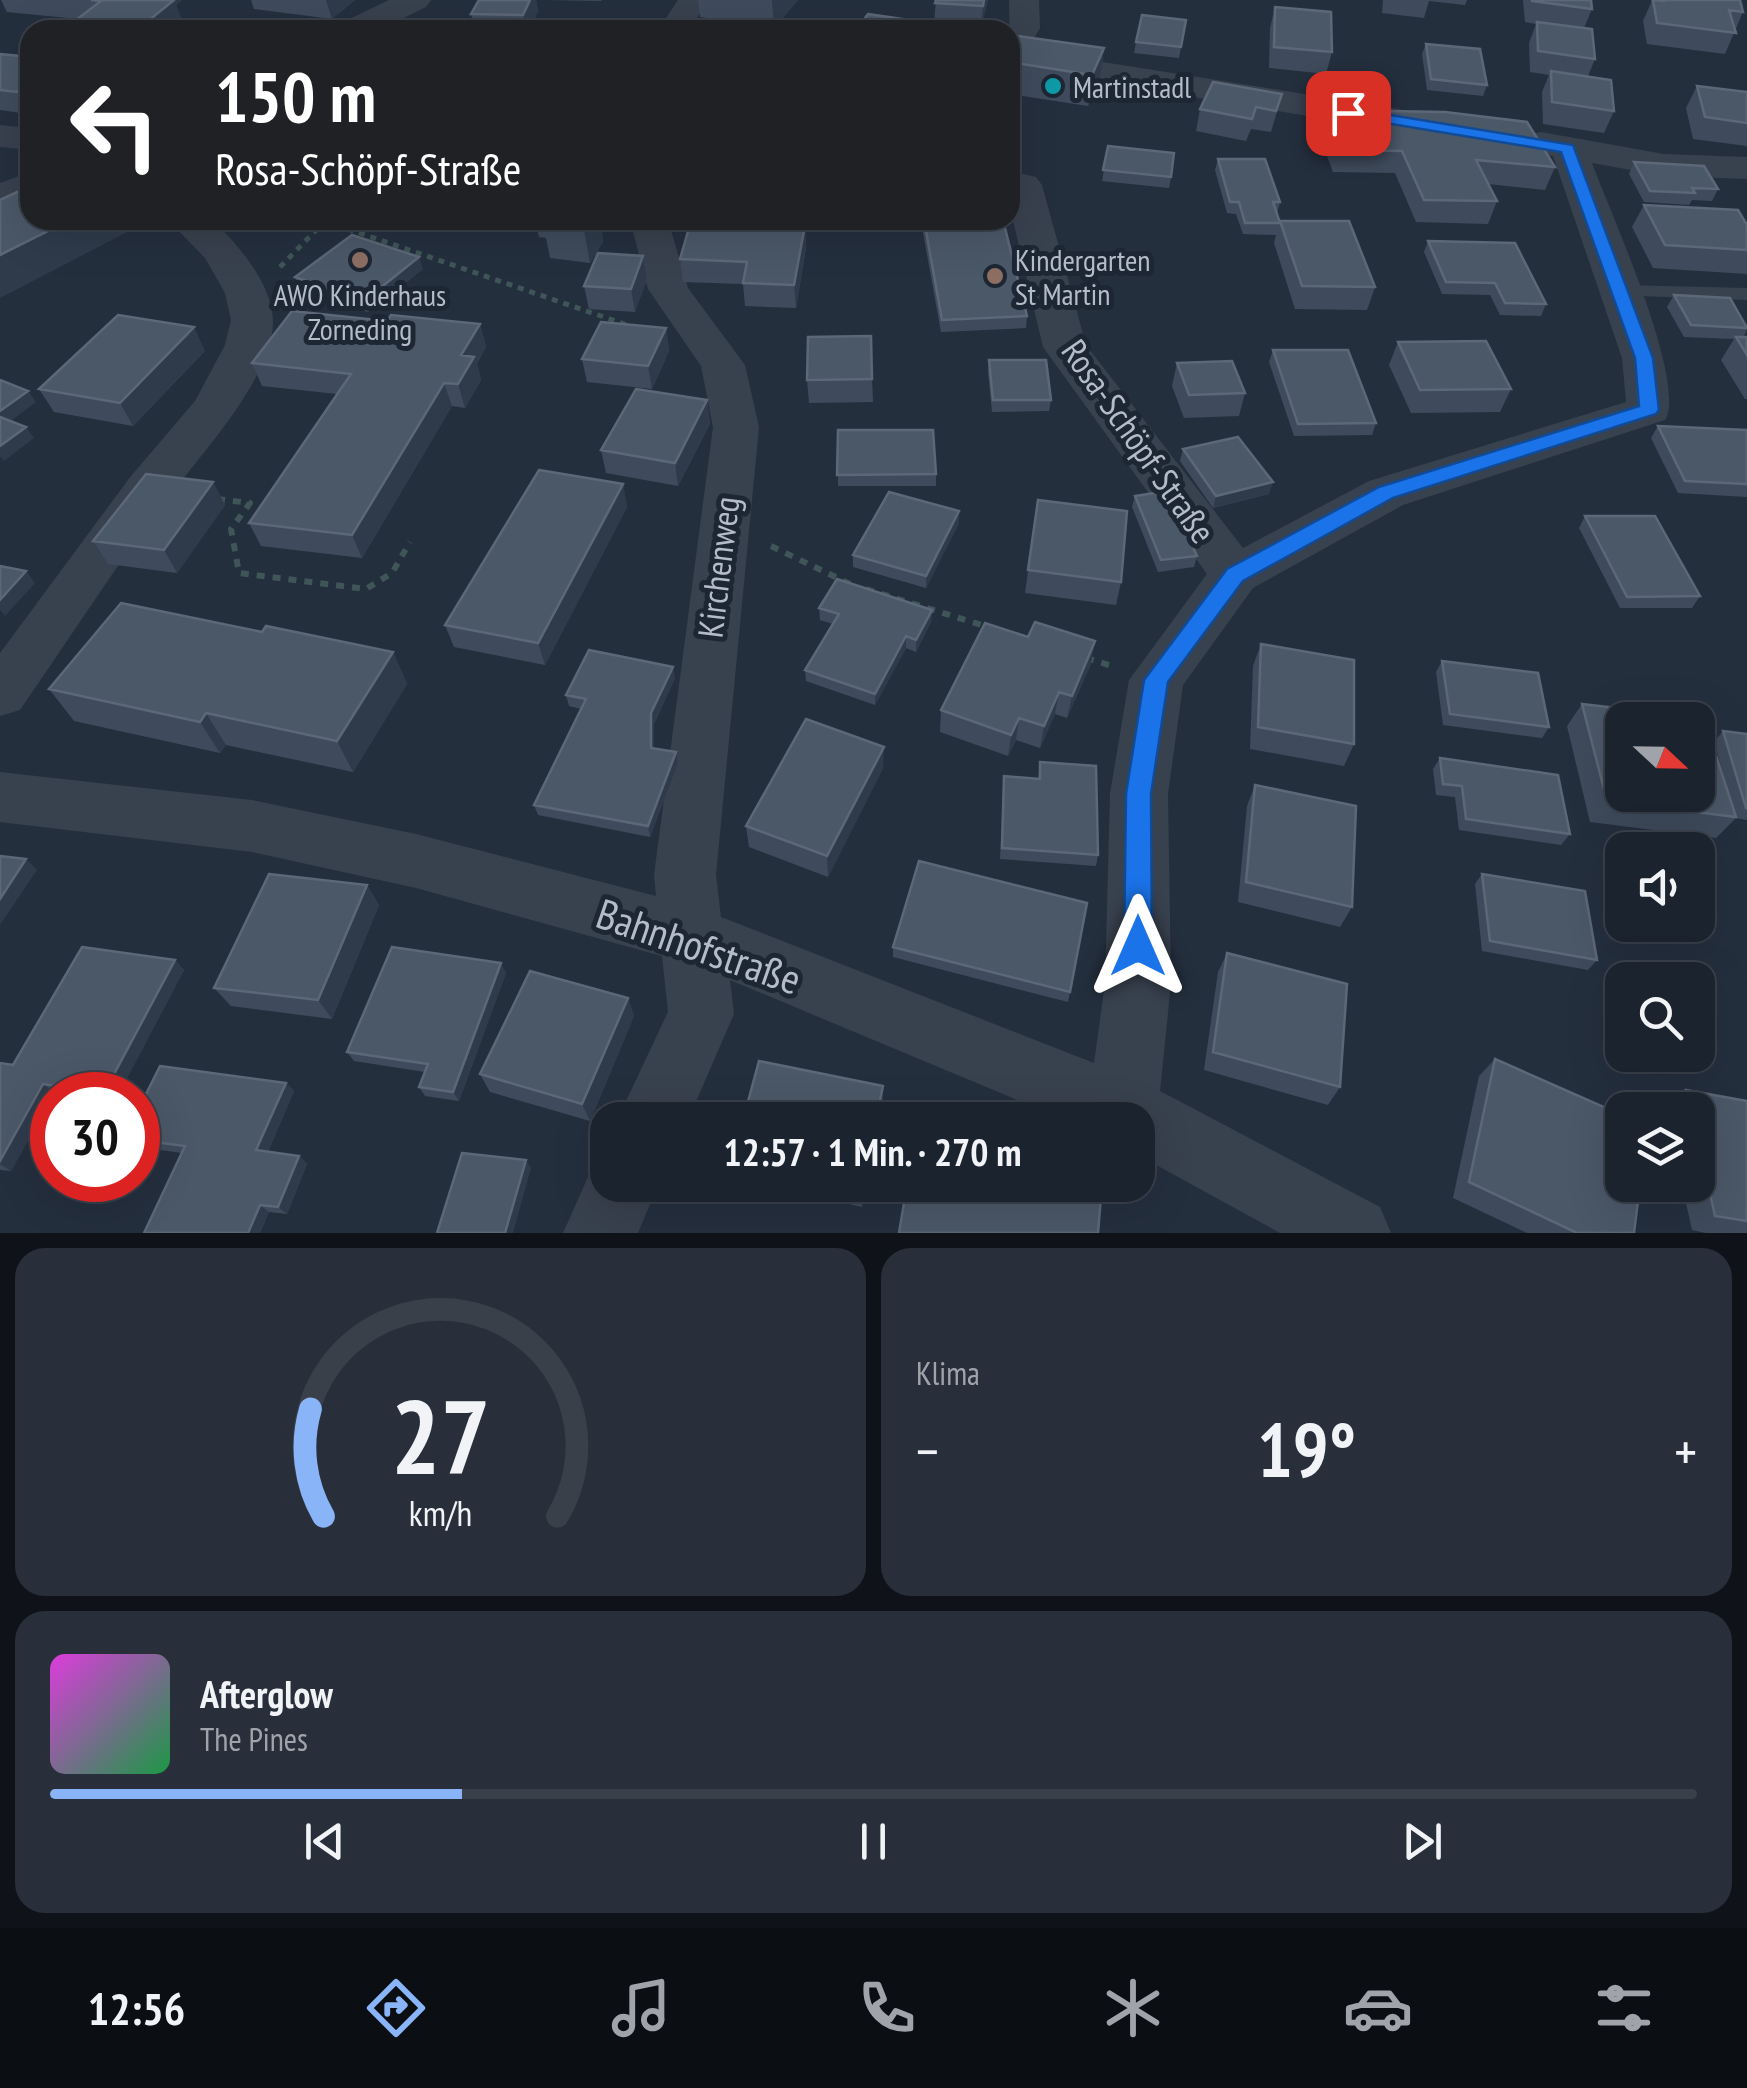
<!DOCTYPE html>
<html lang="de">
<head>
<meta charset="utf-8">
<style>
	body { margin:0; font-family:"PT Sans Narrow",sans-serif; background:#282f3a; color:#f1f3f6; height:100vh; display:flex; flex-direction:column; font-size:38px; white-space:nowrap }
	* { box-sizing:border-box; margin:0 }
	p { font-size:32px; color:#a0a4aa }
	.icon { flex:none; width:55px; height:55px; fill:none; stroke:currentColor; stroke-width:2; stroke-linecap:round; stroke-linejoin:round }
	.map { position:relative; height:1233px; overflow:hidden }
	.panel { display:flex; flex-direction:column; gap:15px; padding:15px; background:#0f1319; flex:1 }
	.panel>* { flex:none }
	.banner { position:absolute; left:20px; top:20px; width:1000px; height:210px; border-radius:30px; box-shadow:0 10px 40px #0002,0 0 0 2px #39404a; background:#202124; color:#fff; overflow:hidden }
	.needle { width:65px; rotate:112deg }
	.fabs { position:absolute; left:1605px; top:702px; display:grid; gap:20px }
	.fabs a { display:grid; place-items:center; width:110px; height:110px; border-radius:20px; background:#1b232e; box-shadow:0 10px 40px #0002,0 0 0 2px #39404a; font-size:50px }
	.speed { position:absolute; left:30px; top:1072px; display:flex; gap:20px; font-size:50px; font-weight:700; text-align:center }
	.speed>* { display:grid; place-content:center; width:130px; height:130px; border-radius:50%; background:#1b232e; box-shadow:0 10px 40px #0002,0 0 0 2px #39404a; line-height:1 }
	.speed .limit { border:15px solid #d22; background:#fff; color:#111 }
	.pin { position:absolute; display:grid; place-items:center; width:85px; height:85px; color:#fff; margin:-42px; border-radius:20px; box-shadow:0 5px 15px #0006 }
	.me { position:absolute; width:110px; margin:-55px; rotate:0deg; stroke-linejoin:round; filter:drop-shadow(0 0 8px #0008) }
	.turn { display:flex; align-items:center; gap:35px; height:210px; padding:0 30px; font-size:45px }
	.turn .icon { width:130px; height:130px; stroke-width:2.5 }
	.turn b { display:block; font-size:70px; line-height:85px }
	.big { font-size:75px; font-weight:800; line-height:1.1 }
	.panel .widget { flex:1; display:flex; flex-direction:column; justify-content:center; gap:15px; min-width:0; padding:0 35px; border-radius:30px; background:#282f3a }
	.panel .dial { align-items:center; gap:0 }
	.dial svg { height:260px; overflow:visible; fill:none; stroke:#39404a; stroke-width:7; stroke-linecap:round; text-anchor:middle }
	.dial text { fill:#f1f3f6; stroke:none }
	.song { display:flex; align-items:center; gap:30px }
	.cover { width:120px; height:120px; border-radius:15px; background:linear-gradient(135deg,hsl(300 70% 55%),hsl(140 70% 35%)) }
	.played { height:10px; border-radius:5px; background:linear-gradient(90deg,#8ab4f8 25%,#39404a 25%) }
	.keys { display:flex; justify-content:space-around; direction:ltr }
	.heat { display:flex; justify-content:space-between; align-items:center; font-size:55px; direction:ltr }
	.panel .tiles { flex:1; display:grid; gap:15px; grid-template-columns:1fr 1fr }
	.widget:last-child { grid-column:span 2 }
	.trip { position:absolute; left:590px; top:1102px; width:565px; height:100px; border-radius:30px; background:#1b232e; box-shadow:0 10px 40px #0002,0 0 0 2px #39404a; font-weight:800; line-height:100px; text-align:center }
	.tab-bar { display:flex; height:160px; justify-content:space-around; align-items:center; background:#0b0e12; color:#a0a4aa }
	.tab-bar .icon { width:70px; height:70px }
	.tab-bar .on { color:#8ab4f8 }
	.tab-bar b { font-size:45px; color:#f1f3f6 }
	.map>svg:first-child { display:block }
</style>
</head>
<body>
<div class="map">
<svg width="1747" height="1233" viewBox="0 0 1747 1233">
	<rect width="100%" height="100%" fill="#242f3e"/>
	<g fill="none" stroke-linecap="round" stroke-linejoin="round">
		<path stroke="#3f5557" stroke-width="4" stroke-dasharray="5 5" stroke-linecap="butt" d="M1010,108L1017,151"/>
		<path stroke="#3f5557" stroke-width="5" stroke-dasharray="6 6" stroke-linecap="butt" d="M325,221L630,326
			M280,267L326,220"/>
		<path stroke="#3f5557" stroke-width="6" stroke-dasharray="8 8" stroke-linecap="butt" d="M217,499L250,503L231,529L239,573L366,589L392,573L410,542
			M771,546L850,584
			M866,589L988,627
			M1086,658L1112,666"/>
		<path fill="#38414e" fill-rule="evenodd" d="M1620,285L1747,288V300L1613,295L1610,291Z"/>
		<path fill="#38414e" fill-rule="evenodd" d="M678,0H708L690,30H658Z
			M1009,0H1039L1040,28L1027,50L1399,109L1411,113L1417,120L1411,127L1399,131L1010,67Z
			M0,125L30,128V150L0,147Z
			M1541,132L1664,154L1747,157V179L1664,176L1592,163C1609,209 1688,383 1665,420L1403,505L1253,588L1183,685L1168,794L1171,983L1160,1091L1380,1207L1391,1233H1280L1138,1155V1120H1065L730,980L734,1014L688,1120H617L668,1012L662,956L416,888L252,852L0,822V772L252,800L416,834L656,896L654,875L713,427L701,366L648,289L630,220H668L688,288L745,365L759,427L716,875L721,917L1094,1063L1105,983L1110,794L1129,680L1207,574L1043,347L1010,208V177L1023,174L1036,177L1042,185L1086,345L1243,548L1369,481L1626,402L1622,358L1553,156L1528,151L1523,143L1528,135Z
			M168,220H212C238,244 273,284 273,323C272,385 181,476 145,527C102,588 62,649 20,710L0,716V653L131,476L195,401L225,345L231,320L225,293L205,258Z
			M608,1155V1185H658L638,1233H563L596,1159Z"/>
		<path fill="#38414e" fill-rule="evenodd" d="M389,0H431L426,7L379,30H336L341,23Z
			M30,172V199L0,210V183Z"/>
	</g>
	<path fill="#3f4b5c" d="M1,0H182L176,5L182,21L78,19L7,12Z
		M251,0H355L332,19L254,9Z
		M479,0H536L538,11L530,30H475L471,14Z
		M547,0H602L601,1Z
		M698,0H798L774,28L700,17Z
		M936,0H988L981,27L934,23Z
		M1383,0H1467L1465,5L1429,1L1424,18L1382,13Z
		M1523,0H1591L1592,9L1584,28L1595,59L1588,76L1614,111L1604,133L1543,124L1542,92L1549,75L1530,72L1529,43L1536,24L1525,22Z
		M1651,0H1740L1743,12L1725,54L1647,44L1643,21L1651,3Z
		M1275,7L1332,52L1326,74L1269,68L1270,28Z
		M1010,35L1104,48L1100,79L1088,106L1010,94Z
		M1136,42L1181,47L1179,58L1134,53Z
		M1426,44L1487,85L1483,96L1427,90L1422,54Z
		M0,54L30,57V112L28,114L0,110Z
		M1697,86L1747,92V146L1693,139L1686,108Z
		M1282,94L1271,132L1251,129L1246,141L1196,131L1200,109Z
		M1324,110L1555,167L1545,190L1488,184L1497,201L1488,224L1416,222L1395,173L1333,172L1318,132Z
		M1108,146L1171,177L1169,188L1102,181Z
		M1218,159L1280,202L1277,214L1280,223V221L1375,287L1367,310L1295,309L1274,243L1276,235L1243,234L1236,214L1227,213L1215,170Z
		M1634,162L1718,189L1712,201L1692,200L1689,205L1644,202L1629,174Z
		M1010,168L1018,185L1016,197H1010Z
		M1644,205L1747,225V274L1653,268L1632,227Z
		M535,220H610L602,233L603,242L590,263L550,258L546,238L539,237Z
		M710,220H785L784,225H805L806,248L796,308L745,306L743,284L683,282L680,259L710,222Z
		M922,220H1003L1027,316L1026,328L941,332L922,227Z
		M1428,241L1546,304L1541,316L1500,315L1490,295L1442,294L1424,252Z
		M643,256L647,279L635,312L589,309L584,286Z
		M423,269L368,312L300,289L295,277Z
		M1674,295L1747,325V330L1743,337H1747V399H1745L1721,360L1734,339L1684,337L1667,307Z
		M387,321L480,324L486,347L477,364L481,380L465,408L452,406L362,558L261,546L249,523L337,394L262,386L252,363Z
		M666,328L669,351L652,389L587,382L582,359Z
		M1398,342L1511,389L1500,412L1411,413L1389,365Z
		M1273,350L1376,423L1372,435L1294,436L1269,362Z
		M205,351L133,426L54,412L39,389Z
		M989,360L1051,400L1049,411L992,412L988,372Z
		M1177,363L1245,393L1239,416L1184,418L1172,386Z
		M872,379L873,402L809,403L807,380Z
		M707,400L710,424L678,486L606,473L601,450Z
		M1658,426L1747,430V497L1678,493L1651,438Z
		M838,430L936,474V486H838Z
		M1183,449L1269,494L1213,508L1180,461Z
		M213,482L225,505L177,573L108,564L93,541Z
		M623,484L627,507L545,665L454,647L445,625Z
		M1135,496L1197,556L1194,567L1158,572L1132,507Z
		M1038,500L1121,582L1116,605L1025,593Z
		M959,511V523L926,588L853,567V555Z
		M1585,516L1700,596L1692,608H1620L1579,528Z
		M819,608L932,610L931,622L916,652L906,648L875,705L806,681L805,670L833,624L820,620Z
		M262,632L393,652L407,684L353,772L226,745L220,753L74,721L49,689Z
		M1261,644L1354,744L1344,766L1250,749L1253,666Z
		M1442,661L1549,727L1542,738L1443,725L1436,672Z
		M1091,664L1067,718L1055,714L1040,748L1016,740L1008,756L940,732L941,710Z
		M675,678L654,724V749L678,763L650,837L538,815L534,805L581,709L569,706L566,695Z
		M1582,704L1734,810L1714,742L1723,731L1747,734V820L1736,818L1716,838L1590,822L1567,726Z
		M1440,758L1570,834L1561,845L1459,830L1455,797L1436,795L1433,769Z
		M1040,762L1098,855L1096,866L1000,859L1004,776L1038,779Z
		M883,768L828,877L749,847L746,826Z
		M1255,785L1352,907L1340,927L1238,902L1247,806Z
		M1482,874L1597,960L1588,970L1482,951L1475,884Z
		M367,885L379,905L332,1019L231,1006L214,988Z
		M893,947L1070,992L1068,1002L893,957Z
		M1227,953L1340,1087L1328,1105L1204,1070L1218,972Z
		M175,960L184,970L118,1095H71L55,1092L11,1171L0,1170V1063L13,1065Z
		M506,973L459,1101L425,1096L419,1087L425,1072L354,1061L347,1052Z
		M628,998L634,1016L590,1121L490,1092L480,1074Z
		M1495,1059L1634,1233H1527L1453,1198L1479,1076Z
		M286,1083L294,1091L268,1152L299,1156L307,1164L287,1214L269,1212L260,1233H144L182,1153L138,1147V1110Z
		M1686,1090L1747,1101V1233H1706L1692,1230L1682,1185H1698V1110H1665L1664,1108Z
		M765,1185H866L862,1207Z"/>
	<path fill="#2f3b4b" d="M152,0H182L176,5L182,21L171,30H137Z
		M326,0H355L332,19Z
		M530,0H536L538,11L530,30H526L523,15Z
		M772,0H798L774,28Z
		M984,0H988L981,27L983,6Z
		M1104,48L1100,79L1088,106L1092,75Z
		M30,82V112L28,114L17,92Z
		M70,220H137L139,226L0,298V255Z
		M590,220H610L602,233L603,242L590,263L584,230Z
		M805,225L806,248L796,308L794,285Z
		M643,256L647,279L635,312L631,289Z
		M419,257L423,269L368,312L364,301Z
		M480,324L486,347L477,364L481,380L465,408L458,384L461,355Z
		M194,327L205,351L133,426L120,403Z
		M666,328L669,351L652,389L648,366Z
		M444,383L452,406L362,558L352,535Z
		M28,391L36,402L3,427L0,423V411Z
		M707,400L710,424L678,486L675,463Z
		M26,427L34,438L4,461L0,456V446Z
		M213,482L225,505L177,573L164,550Z
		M1273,482L1269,494L1213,508L1216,496Z
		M623,484L627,507L545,665L538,643Z
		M959,511V523L926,588V576Z
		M26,571L35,583L5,616L0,610V600Z
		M932,610L931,622L916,652V640Z
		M906,636V648L875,705V694Z
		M1095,641L1091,664L1067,718L1072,696Z
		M393,652L407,684L353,772L337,741Z
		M673,667L675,678L654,724V759L651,748V713Z
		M1059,692L1055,714L1040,748L1044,726Z
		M206,713L226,745L220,753L200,722Z
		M1019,718L1016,740L1008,756L1011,735Z
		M884,747L883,768L828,877L827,856Z
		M676,752L678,763L650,837L648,826Z
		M26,859L37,870L0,925V899Z
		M367,885L379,905L332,1019L318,1000Z
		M175,960L184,970L118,1095H107L104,1093Z
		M501,963L506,973L459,1101L453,1092Z
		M628,998L634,1016L590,1121L582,1104Z
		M286,1083L294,1091L265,1159L256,1150Z
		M43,1084L55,1092L11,1171L0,1164V1161Z
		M883,1086V1104L879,1120H876Z
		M299,1156L307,1164L287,1214L278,1207Z
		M526,1160L531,1168L513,1233H505Z
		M863,1185H866L862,1207L861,1191Z
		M260,1205L269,1212L260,1233H248Z"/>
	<path fill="#4b5868" stroke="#5c6777" stroke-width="2.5" fill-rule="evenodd" d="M91,0H174L137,30H63L101,1Z
		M479,0H530L523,15L471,14Z
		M936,0H984L983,6L935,3Z
		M1532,0H1591L1592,9L1532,1Z
		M1653,0L1664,1V0H1740L1743,12L1729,10L1736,33L1657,23Z
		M1275,7L1331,12L1332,52L1274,47Z
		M868,14L979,30H856Z
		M1142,15L1186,20L1181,47L1136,42Z
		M1537,22L1592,29L1595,59L1538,51Z
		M552,25L573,30H539Z
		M1010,35L1104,48L1092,75L1010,62Z
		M1426,44L1480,49L1487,85L1431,79Z
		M0,54L30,57V82L17,92L0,90Z
		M1551,71L1611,80L1614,111L1552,102Z
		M1213,82L1282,94L1276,111L1256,107L1252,119L1200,109Z
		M1697,86L1747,92V123L1705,117Z
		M1324,110L1445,112L1527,122L1555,167L1476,160L1497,201L1424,200L1402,151L1340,150Z
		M1108,146L1174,153L1171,177L1103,170Z
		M1218,159H1265L1280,202H1273L1280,223H1245L1239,202H1230Z
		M1634,162L1704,166L1718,189L1692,188L1695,193L1650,191Z
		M1010,168L1017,169L1018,185H1010Z
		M30,186V220H70L0,255V200Z
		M1644,205L1738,210L1747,225V250L1665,245Z
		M547,220H590L584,230L543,226Z
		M924,220H1003L1027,316L942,320Z
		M691,221L805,225L794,285L743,283L747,262L680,259Z
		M1280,221H1349L1375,287L1302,286Z
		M352,235L419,257L364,301L295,277Z
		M1428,241L1515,243L1546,304L1505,303L1495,283L1446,282Z
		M598,253L643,256L631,289L584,286Z
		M1674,295L1730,298L1747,328L1691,325Z
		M292,311L387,321L391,315L480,324L461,355L474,357L458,384L444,383L352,535L249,523L351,374L252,363Z
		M118,315L194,327L120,403L39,389Z
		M601,322L666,328L648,366L582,359Z
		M871,336L872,379L807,380L808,337Z
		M1736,337H1747V355Z
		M1486,341L1511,389L1420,390L1398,342Z
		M1273,350H1348L1376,423L1298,424Z
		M989,360H1046L1051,400H993Z
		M1232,361L1245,393L1189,395L1177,363Z
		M0,380L28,391L0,411Z
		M636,389L707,400L675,463L601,450Z
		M0,417L26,427L0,446Z
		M1658,426L1747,430V484L1685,481Z
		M838,430H933L936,474L837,475Z
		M1238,437L1273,482L1216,496L1183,449Z
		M539,470L623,484L538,643L445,625Z
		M146,474L213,482L164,550L93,541Z
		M1168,491L1197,556L1161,560L1135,496Z
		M889,492L959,511L926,576L853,555Z
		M1038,500L1127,511L1121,582L1028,570Z
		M1585,516H1655L1700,596L1627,597Z
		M0,566L26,571L0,600Z
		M837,579L932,610L916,640L906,636L875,694L805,670L839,614L819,608Z
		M121,603L262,632L266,626L393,652L337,741L206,713L200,722L49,689Z
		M1035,622L1095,641L1072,696L1059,692L1044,726L1019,718L1011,735L941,710L985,623L1028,637Z
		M1261,644L1354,660V744L1258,727Z
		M589,650L673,667L651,713V748L676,752L648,826L534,805L586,699L566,695Z
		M1442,661L1538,673L1549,727L1450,714Z
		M1582,704L1704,718L1736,817L1607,801ZM1622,720H1698V795H1622Z
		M806,719L884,747L827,856L746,826Z
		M1723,731L1747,734V808H1746Z
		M1440,758L1558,775L1570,834L1466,819L1462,786L1443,784Z
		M1040,762L1096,766L1098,855L1002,848L1004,776L1040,779Z
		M1255,785L1356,806L1352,907L1246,882Z
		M0,856L26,859L0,899Z
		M919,861L1087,903L1070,992L893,947Z
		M269,874L367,885L318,1000L214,988Z
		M1482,874L1585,891L1597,960L1490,941Z
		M82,947L175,960L104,1093L43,1084L0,1161V1063L13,1065Z
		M392,947L501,963L453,1092L419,1087L428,1064L347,1052Z
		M1227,953L1347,984L1340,1087L1213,1052Z
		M530,971L628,998L582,1104L480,1074Z
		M1495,1059L1622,1115V1185H1640L1634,1233H1577L1469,1182Z
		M759,1061L883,1086L876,1120H743Z
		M160,1066L286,1083L256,1150L299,1156L278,1207L260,1205L248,1233H144L185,1146L138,1140V1110Z
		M1686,1090L1747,1101V1221L1715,1216L1698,1140V1110H1690Z
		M462,1153L526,1160L505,1233H437Z
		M833,1185H863L861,1191Z
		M907,1185H1102L1098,1233H899Z"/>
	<path fill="#1a73e8" stroke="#114b97" stroke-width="2.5" d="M1348,108L1573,145L1653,358L1659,410L1656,414L1393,498L1243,581L1168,682L1151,794L1152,946L1148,955L1138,958L1128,955L1124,946L1126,794L1144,680L1227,569L1379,487L1639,406L1635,358L1561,152L1343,116V110Z"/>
	<circle fill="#0f9aa8" stroke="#1d2633" stroke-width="4" cx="1053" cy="86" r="10"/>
	<g fill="#8d6e63" stroke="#1d2633" stroke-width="4">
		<circle cx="360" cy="260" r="10"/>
		<circle cx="995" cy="276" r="10"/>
	</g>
	<g text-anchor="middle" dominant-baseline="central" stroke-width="10" stroke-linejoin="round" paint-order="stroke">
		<g font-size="30" fill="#b4bcc9" stroke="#1d2633" text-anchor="start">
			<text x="1073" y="86">Martinstadl</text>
			<text x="1015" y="259">Kindergarten<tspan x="1015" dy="34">St Martin</tspan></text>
			<text x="360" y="294" text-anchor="middle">AWO Kinderhaus<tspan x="360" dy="34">Zorneding</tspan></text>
		</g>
		<g font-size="35" fill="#b4bcc9" stroke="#1d2633">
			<text transform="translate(1139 441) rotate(55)">Rosa-Schöpf-Straße</text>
			<text transform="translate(718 567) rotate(-83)">Kirchenweg</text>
		</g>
		<g font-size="42" fill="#b4bcc9" stroke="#1d2633">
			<text transform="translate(699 946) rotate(19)">Bahnhofstraße</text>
		</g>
	</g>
</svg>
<div class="fabs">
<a><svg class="needle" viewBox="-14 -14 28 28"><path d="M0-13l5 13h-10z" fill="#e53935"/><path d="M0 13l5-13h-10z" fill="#a0a4aa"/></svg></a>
<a><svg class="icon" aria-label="sound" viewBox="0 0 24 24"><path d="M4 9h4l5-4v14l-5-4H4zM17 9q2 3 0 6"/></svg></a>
<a><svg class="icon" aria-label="search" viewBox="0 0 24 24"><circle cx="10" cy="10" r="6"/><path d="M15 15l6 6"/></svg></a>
<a><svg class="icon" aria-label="layers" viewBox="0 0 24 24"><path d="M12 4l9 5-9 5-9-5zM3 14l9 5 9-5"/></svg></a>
</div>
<div class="speed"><div class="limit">30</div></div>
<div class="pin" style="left:1348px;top:113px;background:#d93025"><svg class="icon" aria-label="arrive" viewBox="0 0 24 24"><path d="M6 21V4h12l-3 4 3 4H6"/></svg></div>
<svg class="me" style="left:1138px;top:946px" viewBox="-20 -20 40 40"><path d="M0-17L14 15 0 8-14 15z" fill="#1a73e8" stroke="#fff" stroke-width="4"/></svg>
<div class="trip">12:57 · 1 Min. · 270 m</div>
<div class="banner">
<div class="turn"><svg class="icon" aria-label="left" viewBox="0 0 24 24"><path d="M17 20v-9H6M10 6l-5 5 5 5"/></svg><div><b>150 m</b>Rosa-Schöpf-Straße</div></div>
</div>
</div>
<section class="panel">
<div class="tiles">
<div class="widget dial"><svg viewBox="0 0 100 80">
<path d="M14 69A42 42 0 1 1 86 69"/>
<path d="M14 69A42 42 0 0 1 10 36" stroke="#8ab4f8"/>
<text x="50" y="56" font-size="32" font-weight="700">27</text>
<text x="50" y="72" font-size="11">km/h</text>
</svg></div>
<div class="widget"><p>Klima</p>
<div class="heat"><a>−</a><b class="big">19°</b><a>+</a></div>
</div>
<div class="widget">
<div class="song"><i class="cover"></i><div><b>Afterglow</b><p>The Pines</p></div></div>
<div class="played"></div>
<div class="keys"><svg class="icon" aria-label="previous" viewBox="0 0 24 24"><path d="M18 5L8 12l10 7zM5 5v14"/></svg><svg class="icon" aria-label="pause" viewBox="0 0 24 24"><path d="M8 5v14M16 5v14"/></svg><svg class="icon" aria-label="next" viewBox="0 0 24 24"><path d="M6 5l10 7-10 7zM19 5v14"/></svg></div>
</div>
</div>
</section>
<nav class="tab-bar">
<b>12:56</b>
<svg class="icon on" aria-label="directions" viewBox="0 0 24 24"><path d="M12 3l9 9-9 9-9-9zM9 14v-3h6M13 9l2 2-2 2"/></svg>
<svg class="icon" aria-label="music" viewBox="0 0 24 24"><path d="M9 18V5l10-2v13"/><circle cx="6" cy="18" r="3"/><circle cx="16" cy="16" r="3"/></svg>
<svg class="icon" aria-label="phone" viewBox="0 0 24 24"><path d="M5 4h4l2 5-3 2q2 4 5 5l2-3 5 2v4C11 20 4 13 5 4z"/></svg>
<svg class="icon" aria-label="climate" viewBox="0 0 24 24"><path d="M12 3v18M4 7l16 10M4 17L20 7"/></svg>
<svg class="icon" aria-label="car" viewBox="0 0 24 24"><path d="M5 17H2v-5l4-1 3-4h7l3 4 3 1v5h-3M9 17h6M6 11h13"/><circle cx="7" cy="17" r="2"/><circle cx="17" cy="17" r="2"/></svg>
<svg class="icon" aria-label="filters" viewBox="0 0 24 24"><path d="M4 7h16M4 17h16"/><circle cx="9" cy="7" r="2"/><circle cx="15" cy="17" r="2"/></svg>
</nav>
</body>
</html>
